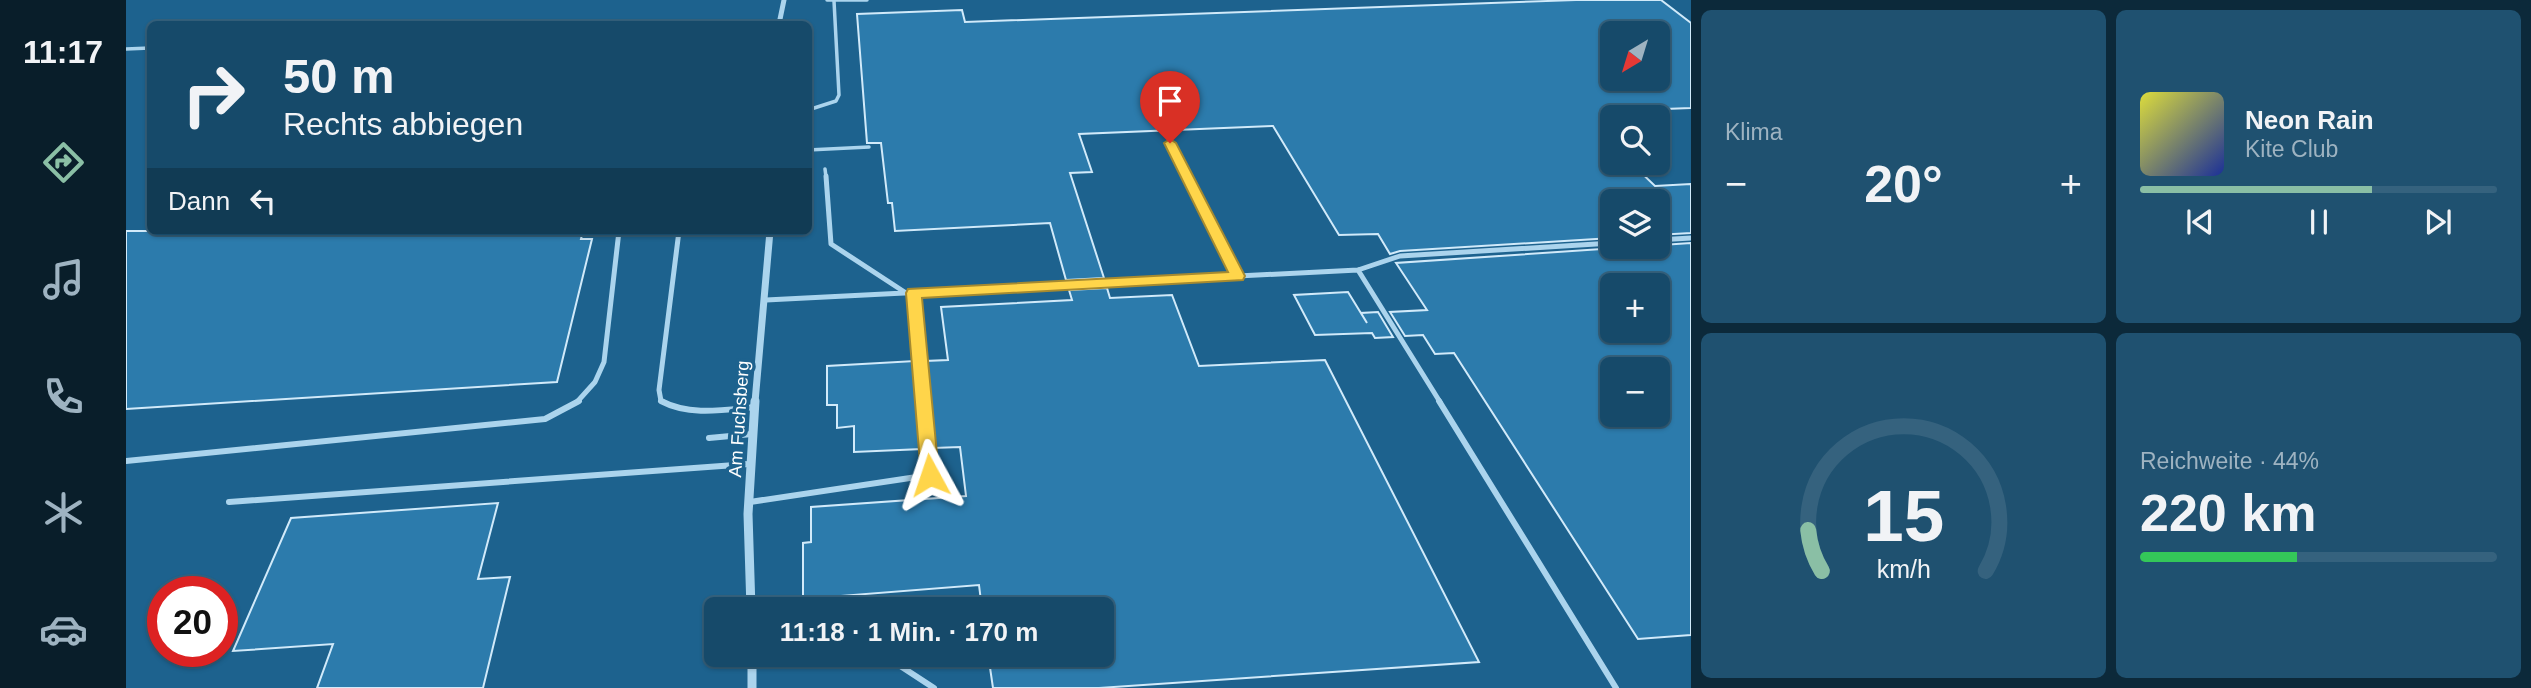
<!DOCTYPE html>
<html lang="de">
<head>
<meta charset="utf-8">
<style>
	body { margin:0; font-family:Arial,sans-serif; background:#1f5170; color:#f1f3f6; height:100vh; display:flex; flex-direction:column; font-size:26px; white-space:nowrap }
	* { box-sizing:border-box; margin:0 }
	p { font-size:23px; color:#9eb3c1 }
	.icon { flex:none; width:38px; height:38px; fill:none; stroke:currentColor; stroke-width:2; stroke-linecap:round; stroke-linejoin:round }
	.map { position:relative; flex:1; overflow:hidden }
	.panel { display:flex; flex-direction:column; gap:10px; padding:10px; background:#0c293a; width:840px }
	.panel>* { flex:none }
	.guide { position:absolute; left:21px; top:21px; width:665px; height:214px; border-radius:10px; box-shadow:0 2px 5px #0004,0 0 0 2px #35627e; background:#164a6a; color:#f1f3f6; overflow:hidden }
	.needle { width:46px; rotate:218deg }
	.fabs { position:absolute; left:1474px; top:21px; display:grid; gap:14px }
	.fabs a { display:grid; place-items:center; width:70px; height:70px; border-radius:10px; background:#164a6a; box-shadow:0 2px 5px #0004,0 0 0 2px #35627e; font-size:35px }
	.speed { position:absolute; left:21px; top:576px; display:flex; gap:14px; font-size:35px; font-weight:700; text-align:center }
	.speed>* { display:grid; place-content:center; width:91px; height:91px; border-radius:50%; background:#164a6a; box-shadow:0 2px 5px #0004,0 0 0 2px #35627e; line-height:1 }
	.speed .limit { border:10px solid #d22; background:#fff; color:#111 }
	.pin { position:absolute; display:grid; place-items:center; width:60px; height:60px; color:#fff; margin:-72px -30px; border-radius:50% 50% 50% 0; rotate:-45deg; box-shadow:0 0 7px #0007 }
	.pin .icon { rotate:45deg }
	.me { position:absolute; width:77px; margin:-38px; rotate:355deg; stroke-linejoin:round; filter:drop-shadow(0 0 5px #0008) }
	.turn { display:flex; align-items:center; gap:24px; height:147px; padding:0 21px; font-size:32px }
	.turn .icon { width:91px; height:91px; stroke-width:2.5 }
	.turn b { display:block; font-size:49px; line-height:60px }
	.then { display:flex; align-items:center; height:66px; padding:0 21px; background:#0003; gap:14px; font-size:26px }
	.big { font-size:52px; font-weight:700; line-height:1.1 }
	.panel .card { flex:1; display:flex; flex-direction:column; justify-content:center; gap:10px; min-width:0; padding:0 24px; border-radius:10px; background:#1f5170 }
	.panel .dial { align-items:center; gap:0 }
	.dial svg { height:182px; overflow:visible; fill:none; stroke:#35627e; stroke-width:7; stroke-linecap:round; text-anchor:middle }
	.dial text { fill:#f1f3f6; stroke:none }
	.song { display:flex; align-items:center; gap:21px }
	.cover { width:84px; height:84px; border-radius:10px; background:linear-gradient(135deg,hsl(60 70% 55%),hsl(230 70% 35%)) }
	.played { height:7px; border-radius:4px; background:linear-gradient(90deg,#8abfa5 65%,#35627e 65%) }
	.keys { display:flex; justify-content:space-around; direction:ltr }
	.heat { display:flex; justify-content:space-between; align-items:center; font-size:38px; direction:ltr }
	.charge { height:10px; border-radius:5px; background:linear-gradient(90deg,#34c759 44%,#35627e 0) }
	.panel .tiles { flex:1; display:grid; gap:10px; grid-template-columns:repeat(2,1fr) }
	.trip { position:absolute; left:578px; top:597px; width:410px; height:70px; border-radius:10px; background:#164a6a; box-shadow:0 2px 5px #0004,0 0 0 2px #35627e; font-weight:700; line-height:70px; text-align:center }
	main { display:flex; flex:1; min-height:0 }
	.dock { display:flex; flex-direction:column; width:126px; justify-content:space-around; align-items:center; background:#091e2a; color:#9eb3c1 }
	.dock .icon { width:49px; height:49px }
	.dock .selected { color:#8abfa5 }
	.dock b { font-size:32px; color:#f1f3f6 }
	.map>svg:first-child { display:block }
</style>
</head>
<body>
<main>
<nav class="dock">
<b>11:17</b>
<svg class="icon selected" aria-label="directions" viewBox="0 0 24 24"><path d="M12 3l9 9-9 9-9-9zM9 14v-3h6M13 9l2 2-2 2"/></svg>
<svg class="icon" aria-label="music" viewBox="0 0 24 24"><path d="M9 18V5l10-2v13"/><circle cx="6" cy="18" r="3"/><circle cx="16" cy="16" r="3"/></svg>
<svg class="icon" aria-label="phone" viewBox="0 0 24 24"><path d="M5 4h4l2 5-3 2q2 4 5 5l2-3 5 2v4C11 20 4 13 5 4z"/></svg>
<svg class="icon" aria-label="climate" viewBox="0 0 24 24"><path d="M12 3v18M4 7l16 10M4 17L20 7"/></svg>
<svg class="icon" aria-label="car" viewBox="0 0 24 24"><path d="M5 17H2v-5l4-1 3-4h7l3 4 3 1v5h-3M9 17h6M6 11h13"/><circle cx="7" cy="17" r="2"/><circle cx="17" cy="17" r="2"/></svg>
</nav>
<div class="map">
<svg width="1565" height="688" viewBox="0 0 1565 688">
	<rect width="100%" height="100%" fill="#1d628e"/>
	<path fill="#2c7bac" stroke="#d1eafa" stroke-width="2" fill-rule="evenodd" d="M1450,0H1535L1565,23V108L1486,111V163H1505L1529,186L1565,184V233L1531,235V201H1486V238L1274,251L1264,254L1252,234L1213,235L1147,126L953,134L966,172L944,173L978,278L940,280L924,223L769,231L766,203H762L755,143H741L731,14L836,10L839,22ZM1486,33H1531V79H1486Z
		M0,231H457L455,239H466L431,382L0,409Z
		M1565,243V635L1512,639L1328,353L1309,354L1297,335L1279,336L1264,312L1301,310L1270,263ZM1486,285H1531V331H1486ZM1486,369H1531V415H1486Z
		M981,288L984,298L1046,295L1073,366L1199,360L1353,662L973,688H867L862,654H975V609H856L853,585L677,599V543L685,542V507L840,496L834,447L807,448L799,361L822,360L815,307L946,300L943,290Z
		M1222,292L1241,323L1235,313L1252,312L1267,337L1249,338L1246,333L1189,335L1168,295Z
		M789,361L796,449L728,452V426L711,428V405H701V366Z
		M372,503L352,579L384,577L357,688H191L207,644L107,651L165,518Z"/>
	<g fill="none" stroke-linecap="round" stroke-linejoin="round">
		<path stroke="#abd4ed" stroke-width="3.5" d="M701,0H741
			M0,49L24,48
			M682,110L710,101L713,95L708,1
			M1044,143L1062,177
			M682,150L743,147
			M699,169L700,177"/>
		<path stroke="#abd4ed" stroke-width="5" d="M700,176L705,244L780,293
			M1061,176L1112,276
			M1531,240L1565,238
			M1232,270L1314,402
			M788,293L798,402
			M640,300L1232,270L1274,256L1486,243
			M451,402L469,382L478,362L493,231
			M538,402L535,401L533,390L553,231"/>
		<path stroke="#abd4ed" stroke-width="6" d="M535,401C563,416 597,410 628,407
			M1313,401L1490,688
			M583,438L626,434
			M0,461L419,419L453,401
			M103,502L623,464
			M624,502L804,475L797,401
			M756,654L808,688"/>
		<path stroke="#abd4ed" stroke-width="5" d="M653,24L658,0"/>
		<path stroke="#abd4ed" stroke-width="7" d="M629,402L644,231"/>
		<path stroke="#abd4ed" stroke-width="9" d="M625,609L622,514L629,401
			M626,654V688"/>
	</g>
	<path fill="#ffd54a" stroke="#a68a30" stroke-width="2" d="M1044,139L1050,143L1119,276L1117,280L796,298L813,475L811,480L804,483L798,480L795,475L780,293L782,289L1102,272L1038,143Z"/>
	<g text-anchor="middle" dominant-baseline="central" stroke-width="7" stroke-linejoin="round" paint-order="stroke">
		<g font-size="18" fill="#fff" stroke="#1d628e">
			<text transform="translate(613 419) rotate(-86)">Am Fuchsberg</text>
		</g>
	</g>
</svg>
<div class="fabs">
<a><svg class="needle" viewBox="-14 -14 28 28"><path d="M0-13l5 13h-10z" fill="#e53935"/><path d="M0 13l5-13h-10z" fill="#9eb3c1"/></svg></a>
<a><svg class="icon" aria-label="search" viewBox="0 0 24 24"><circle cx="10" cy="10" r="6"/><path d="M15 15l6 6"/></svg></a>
<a><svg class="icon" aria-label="layers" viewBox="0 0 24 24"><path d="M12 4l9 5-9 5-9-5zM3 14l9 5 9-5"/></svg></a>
<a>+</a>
<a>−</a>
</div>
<div class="speed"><div class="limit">20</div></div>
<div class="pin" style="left:1044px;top:143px;background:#d93025"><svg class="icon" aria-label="arrive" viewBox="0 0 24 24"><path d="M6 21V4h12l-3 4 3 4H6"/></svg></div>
<svg class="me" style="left:804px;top:475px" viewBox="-20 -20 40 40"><path d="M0-17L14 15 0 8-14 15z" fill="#ffd54a" stroke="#fff" stroke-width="4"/></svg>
<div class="trip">11:18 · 1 Min. · 170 m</div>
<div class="guide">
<div class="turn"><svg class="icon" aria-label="right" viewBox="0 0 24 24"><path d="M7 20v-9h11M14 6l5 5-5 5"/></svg><div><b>50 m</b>Rechts abbiegen</div></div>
<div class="then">Dann<svg class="icon" aria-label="left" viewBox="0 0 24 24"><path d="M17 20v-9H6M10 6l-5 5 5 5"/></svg></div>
</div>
</div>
<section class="panel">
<div class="tiles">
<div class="card"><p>Klima</p>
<div class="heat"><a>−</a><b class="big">20°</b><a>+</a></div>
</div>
<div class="card">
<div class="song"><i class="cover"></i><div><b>Neon Rain</b><p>Kite Club</p></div></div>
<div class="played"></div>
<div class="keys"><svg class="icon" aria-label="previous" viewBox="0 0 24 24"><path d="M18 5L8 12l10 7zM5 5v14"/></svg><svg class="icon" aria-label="pause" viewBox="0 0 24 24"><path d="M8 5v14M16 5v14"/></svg><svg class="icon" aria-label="next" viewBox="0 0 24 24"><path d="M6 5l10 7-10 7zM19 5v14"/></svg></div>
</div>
<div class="card dial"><svg viewBox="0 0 100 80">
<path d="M14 69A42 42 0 1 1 86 69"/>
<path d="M14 69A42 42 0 0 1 8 51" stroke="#8abfa5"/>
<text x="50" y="56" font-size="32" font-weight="700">15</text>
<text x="50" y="72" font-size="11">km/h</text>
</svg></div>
<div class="card"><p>Reichweite · 44%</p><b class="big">220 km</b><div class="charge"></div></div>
</div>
</section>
</main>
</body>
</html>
